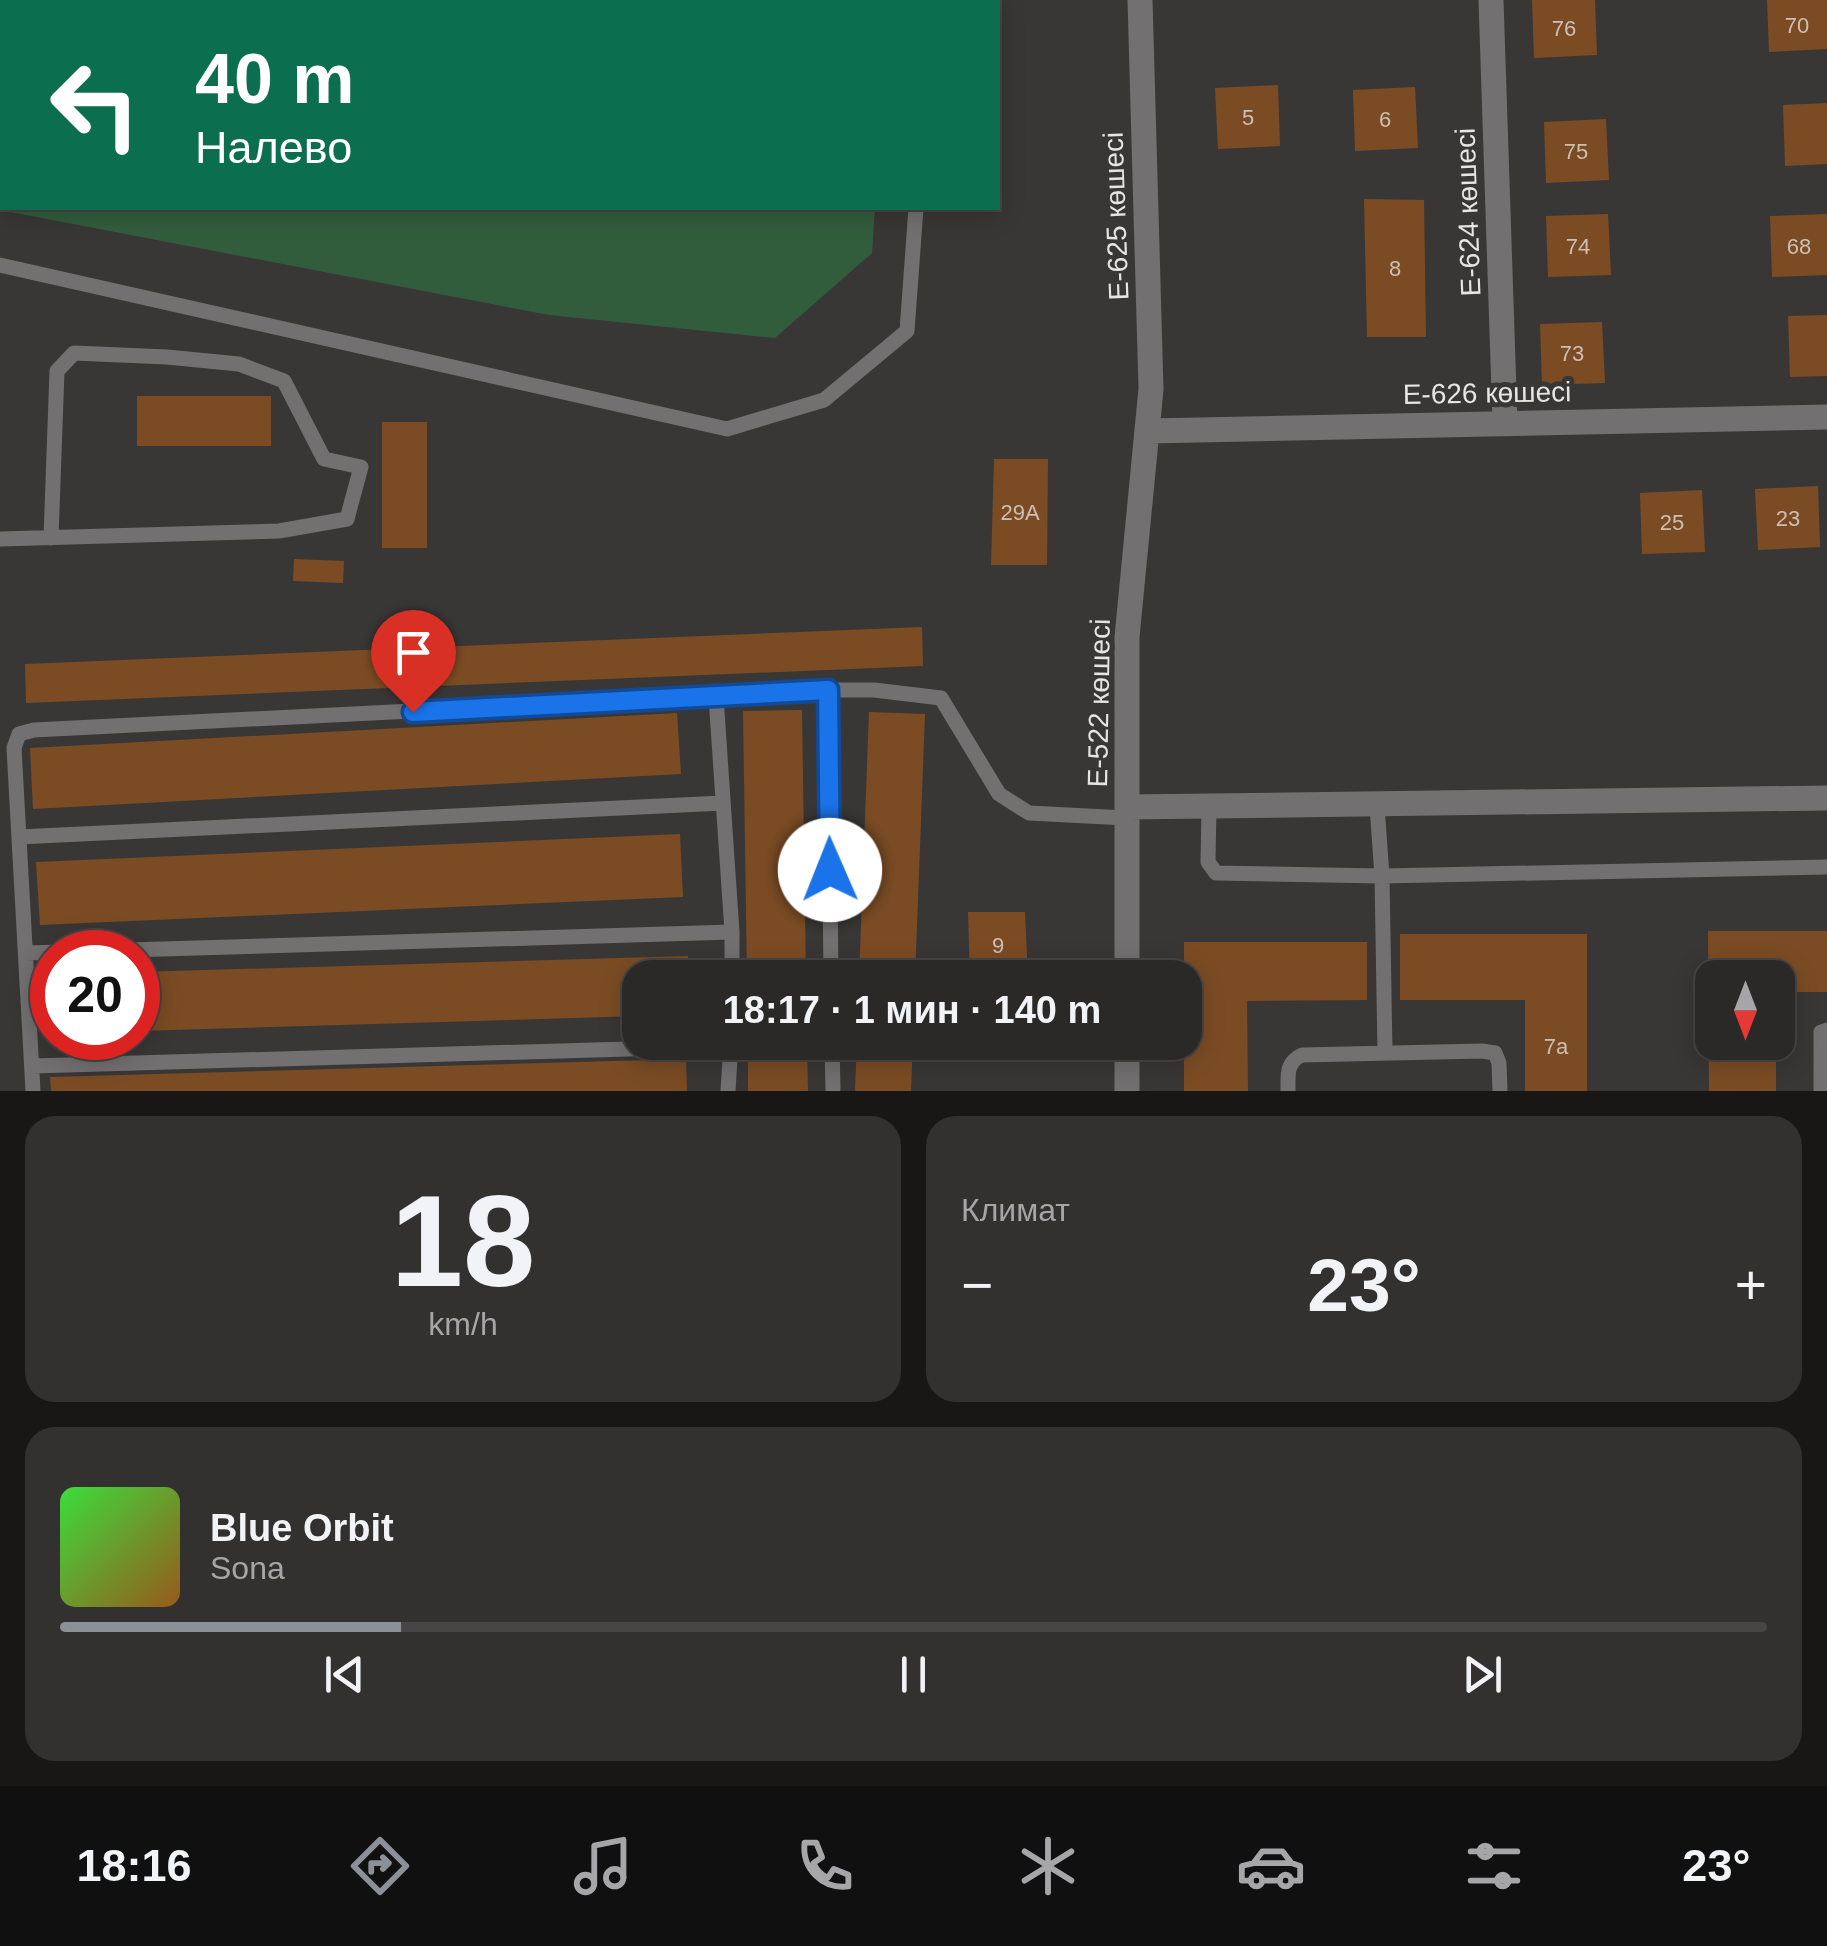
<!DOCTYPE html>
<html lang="ru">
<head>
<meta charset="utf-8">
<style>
	body { margin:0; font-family:Arial,sans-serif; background:#333130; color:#f1f3f6; height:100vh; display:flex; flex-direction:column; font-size:38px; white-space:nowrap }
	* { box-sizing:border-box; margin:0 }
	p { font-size:32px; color:#a6a6a8 }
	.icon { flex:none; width:55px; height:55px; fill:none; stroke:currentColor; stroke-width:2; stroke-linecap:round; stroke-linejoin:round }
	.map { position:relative; height:1091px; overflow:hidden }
	.drawer { display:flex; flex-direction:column; gap:25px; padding:25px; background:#181716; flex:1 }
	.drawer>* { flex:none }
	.hud { position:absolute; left:0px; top:0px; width:1000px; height:210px; box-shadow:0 5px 25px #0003,0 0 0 2px #474545; background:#0b6e4f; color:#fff; overflow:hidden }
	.needle { width:65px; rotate:180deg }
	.tools { position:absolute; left:1695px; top:960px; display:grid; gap:20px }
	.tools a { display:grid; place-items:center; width:100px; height:100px; border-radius:20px; background:#2b2928; box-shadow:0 5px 25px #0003,0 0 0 2px #474545; font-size:50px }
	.speed { position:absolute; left:30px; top:930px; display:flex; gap:20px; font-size:50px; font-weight:700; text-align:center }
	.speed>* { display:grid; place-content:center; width:130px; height:130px; border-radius:50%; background:#2b2928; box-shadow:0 5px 25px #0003,0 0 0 2px #474545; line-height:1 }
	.speed .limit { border:15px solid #d22; background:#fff; color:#111 }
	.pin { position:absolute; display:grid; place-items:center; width:85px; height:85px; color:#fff; margin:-102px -42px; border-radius:50% 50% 50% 0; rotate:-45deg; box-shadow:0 0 10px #0007 }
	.pin .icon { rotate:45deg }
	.me { position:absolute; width:110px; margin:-55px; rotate:359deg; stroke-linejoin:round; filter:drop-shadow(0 0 8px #0008) }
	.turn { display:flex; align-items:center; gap:35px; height:210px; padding:0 30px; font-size:45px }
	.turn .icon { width:130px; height:130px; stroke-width:2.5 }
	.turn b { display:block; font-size:70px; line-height:85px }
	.big { font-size:75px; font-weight:600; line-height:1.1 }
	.drawer .card { flex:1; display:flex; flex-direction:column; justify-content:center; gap:15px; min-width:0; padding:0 35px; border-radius:30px; background:#333130 }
	.drawer .dial { align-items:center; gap:0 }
	.dial b { font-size:130px; line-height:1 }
	.song { display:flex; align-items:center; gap:30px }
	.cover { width:120px; height:120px; border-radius:15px; background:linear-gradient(135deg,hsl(120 70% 55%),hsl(30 70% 35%)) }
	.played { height:10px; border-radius:5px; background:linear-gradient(90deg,#8c9099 20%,#474545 20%) }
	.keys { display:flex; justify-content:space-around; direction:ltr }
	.heat { display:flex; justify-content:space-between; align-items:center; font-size:55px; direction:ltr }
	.drawer .tiles { flex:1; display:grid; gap:25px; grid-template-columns:1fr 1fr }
	.card:last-child { grid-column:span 2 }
	.trip { position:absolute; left:622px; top:960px; width:580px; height:100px; border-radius:30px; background:#2b2928; box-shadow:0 5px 25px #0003,0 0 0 2px #474545; font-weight:600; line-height:100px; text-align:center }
	.dock { display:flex; height:160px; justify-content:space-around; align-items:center; background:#111010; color:#a6a6a8 }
	.dock .icon { width:70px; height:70px }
	.dock .active { color:#8c9099 }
	.dock b { font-size:45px; color:#f1f3f6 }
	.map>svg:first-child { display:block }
</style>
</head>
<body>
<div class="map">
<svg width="1827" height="1091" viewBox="0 0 1827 1091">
	<rect width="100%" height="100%" fill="#393735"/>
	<path fill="#325d3d" d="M0,0H885L2,2V208H875L872,253L775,338L549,315L0,210Z"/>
	<path fill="#7b4c24" d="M1532,0H1595L1597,55L1534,58Z
		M1767,0H1827V49L1769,52Z
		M1278,85L1280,146L1218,149L1215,88Z
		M1415,87L1418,148L1355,151L1353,90Z
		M1827,103V164L1785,166L1783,105Z
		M1606,119L1609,180L1546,183L1544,122Z
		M1364,199L1424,200L1426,337H1367Z
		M1608,214L1611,275L1548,277L1546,216Z
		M1827,214V275L1772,277L1770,216Z
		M1827,315V376L1790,377L1788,316Z
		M1602,322L1605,383L1542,385L1540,324Z
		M137,396H271V446H137Z
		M382,422H427V548H382Z
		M994,459H1048L1047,565H991Z
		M1818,486L1820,547L1758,550L1755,489Z
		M1702,490L1705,552L1642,554L1640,493Z
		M294,559L344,561L343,583L293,581Z
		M922,627L923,666L26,703L25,664Z
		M802,710L806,978H747L743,711Z
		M869,712L925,714L915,978H859Z
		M677,713L681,774L33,809L30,748Z
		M680,834L683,897L40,925L36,862Z
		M968,912H1025L1028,978H970Z
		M1708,931H1827V992H1778V978H1712V1042H1776V1091H1709Z
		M1400,934H1587V1091H1525V1000H1400Z
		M1184,942H1367V1000L1247,1001L1248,1091H1184Z
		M688,956V978H640V1016L138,1031V972Z
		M42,975H52V1033H44Z
		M748,1042H807L808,1091H748Z
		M857,1042H913L911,1091H855Z
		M971,1042H1030V1059L972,1057Z
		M686,1059L687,1091H51L50,1077Z"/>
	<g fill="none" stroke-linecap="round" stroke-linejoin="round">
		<path stroke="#727071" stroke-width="15" d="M930,2L931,0
			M0,265L727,429L824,400L907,331L916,208
			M0,539L279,531L347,519L361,467L324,459L284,381L239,364L167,357L74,353L57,371L51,538
			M828,690H874L941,698L999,794L1029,813L1126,818
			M716,697L732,932V978
			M1377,806L1382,876L1385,1053
			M1209,807L1208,862L1216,873L1382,876L1827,867
			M19,837L723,803
			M26,953L732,932
			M832,1042L833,1091
			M32,1066L731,1046
			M33,1091L14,748L19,734L34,730L828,690L831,978
			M728,1091L731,1042
			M1288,1091C1288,1075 1286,1062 1302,1055L1482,1051L1495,1053L1499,1063L1500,1091
			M1821,1091V1032L1827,1030"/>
		<path stroke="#727071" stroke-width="25" d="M1491,0L1505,422
			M1148,431L1827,417
			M1127,807L1827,798
			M1127,978V637L1151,389L1140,0
			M1127,1042V1091"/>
	</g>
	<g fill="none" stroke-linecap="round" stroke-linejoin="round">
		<defs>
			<path id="route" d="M413,712L828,690L830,870"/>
		</defs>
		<use href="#route" stroke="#114b97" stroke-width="25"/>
		<use href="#route" stroke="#1a73e8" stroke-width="18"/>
	</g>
	<g text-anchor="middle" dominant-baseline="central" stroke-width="10" stroke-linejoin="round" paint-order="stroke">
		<g font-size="22" fill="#ccbfb4">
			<text x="1797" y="25">70</text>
			<text x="1564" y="28">76</text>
			<text x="1248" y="117">5</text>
			<text x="1385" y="119">6</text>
			<text x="1576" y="151">75</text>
			<text x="1578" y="246">74</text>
			<text x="1799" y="246">68</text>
			<text x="1395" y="268">8</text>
			<text x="1572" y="353">73</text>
			<text x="1020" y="512">29А</text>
			<text x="1788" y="518">23</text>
			<text x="1672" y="522">25</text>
			<text x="998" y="945">9</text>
			<text x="1556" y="1046">7а</text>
		</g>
		<g font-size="28" fill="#e7e5e4" stroke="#393735">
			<text transform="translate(1468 212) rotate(-92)">Е-624 көшесі</text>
			<text transform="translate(1116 216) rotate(-92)">Е-625 көшесі</text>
			<text transform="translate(1487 393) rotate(-1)">Е-626 көшесі</text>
			<text transform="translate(1099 703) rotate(-89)">Е-522 көшесі</text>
		</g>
	</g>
</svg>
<div class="tools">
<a><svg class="needle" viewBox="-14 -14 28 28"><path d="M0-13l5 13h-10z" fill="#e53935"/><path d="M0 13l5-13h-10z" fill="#a6a6a8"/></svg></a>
</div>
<div class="speed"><div class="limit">20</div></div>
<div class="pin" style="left:413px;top:712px;background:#d93025"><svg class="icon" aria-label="arrive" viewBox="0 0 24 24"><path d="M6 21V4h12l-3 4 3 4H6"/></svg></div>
<svg class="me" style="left:830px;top:870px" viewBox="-20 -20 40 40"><circle r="19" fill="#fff"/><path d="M0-13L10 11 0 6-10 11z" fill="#1a73e8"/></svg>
<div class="trip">18:17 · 1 мин · 140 m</div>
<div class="hud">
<div class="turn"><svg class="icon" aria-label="left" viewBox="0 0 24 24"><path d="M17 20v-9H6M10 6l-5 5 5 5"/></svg><div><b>40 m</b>Налево</div></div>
</div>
</div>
<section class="drawer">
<div class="tiles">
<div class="card dial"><b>18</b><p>km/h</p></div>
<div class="card"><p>Климат</p>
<div class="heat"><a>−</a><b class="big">23°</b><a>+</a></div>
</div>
<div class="card">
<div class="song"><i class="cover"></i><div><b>Blue Orbit</b><p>Sona</p></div></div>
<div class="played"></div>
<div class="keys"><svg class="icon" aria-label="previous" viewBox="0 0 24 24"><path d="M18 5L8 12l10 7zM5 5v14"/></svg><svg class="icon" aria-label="pause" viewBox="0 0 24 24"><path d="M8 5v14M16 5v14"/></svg><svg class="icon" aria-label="next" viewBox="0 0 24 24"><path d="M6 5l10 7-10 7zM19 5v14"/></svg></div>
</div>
</div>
</section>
<nav class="dock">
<b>18:16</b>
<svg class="icon active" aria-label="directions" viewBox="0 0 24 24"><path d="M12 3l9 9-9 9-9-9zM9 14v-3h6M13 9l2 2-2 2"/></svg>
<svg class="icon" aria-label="music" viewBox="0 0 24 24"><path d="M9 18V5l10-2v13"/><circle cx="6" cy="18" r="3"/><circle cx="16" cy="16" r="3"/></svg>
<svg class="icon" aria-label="phone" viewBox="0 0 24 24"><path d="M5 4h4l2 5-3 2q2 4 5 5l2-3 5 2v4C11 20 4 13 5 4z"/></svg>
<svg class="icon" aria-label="climate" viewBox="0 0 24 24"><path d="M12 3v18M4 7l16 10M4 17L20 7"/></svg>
<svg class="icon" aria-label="car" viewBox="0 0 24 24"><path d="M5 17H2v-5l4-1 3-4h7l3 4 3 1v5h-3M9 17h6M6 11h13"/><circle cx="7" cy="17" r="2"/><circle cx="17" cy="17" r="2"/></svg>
<svg class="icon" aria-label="filters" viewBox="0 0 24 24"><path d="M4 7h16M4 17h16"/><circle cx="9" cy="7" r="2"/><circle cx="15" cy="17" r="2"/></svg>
<b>23°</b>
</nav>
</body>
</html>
